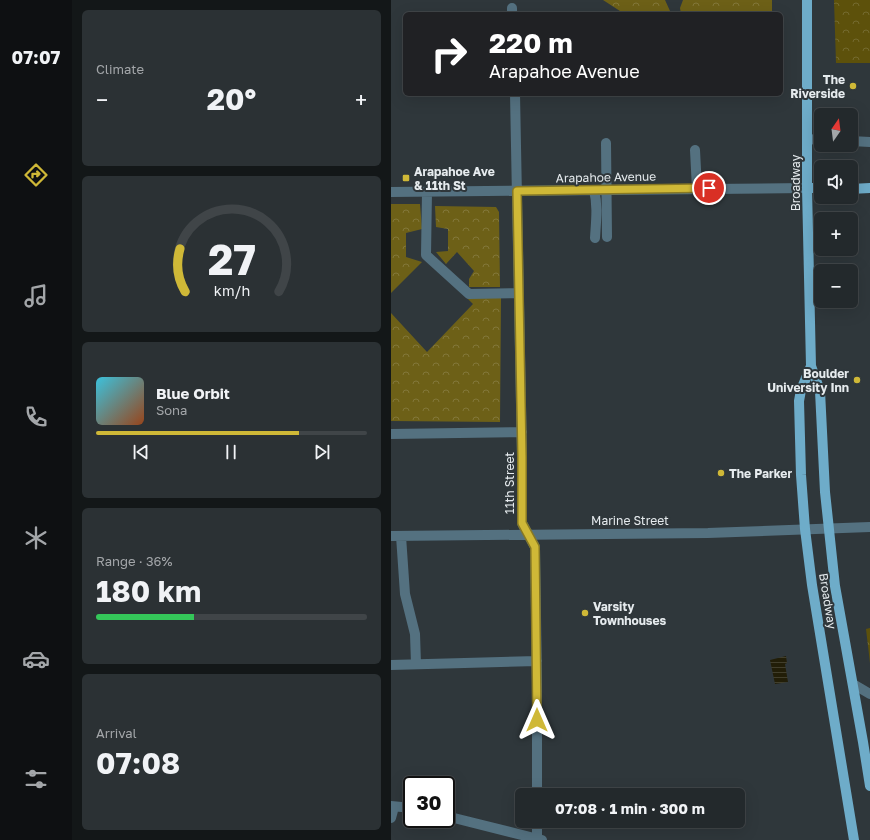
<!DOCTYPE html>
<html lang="en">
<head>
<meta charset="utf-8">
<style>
	body { margin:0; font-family:"Golos Text",sans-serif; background:#2b3134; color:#f1f3f6; height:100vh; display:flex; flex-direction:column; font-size:15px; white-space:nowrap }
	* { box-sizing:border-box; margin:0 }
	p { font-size:13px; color:#a3a6a9 }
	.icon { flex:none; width:22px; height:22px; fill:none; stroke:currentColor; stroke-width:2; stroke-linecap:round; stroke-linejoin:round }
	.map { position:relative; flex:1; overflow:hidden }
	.sheet { display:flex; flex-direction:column; gap:10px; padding:10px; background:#131718; width:319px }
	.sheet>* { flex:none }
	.top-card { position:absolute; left:12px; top:12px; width:380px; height:84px; border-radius:6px; box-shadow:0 4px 16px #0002,0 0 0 1px #404548; background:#202124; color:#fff; overflow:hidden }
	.needle { width:26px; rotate:14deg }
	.buttons { position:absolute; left:423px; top:108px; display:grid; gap:8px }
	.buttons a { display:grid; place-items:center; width:44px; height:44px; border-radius:6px; background:#23292c; box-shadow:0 4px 16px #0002,0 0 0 1px #404548; font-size:20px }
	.speed { position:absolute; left:12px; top:776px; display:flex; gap:8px; font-size:20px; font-weight:700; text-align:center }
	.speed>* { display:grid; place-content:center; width:52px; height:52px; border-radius:50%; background:#23292c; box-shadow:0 4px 16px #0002,0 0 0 1px #404548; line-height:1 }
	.speed .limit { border:2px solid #111; border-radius:6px; background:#fff; color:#111 }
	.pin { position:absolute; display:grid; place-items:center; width:34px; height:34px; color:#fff; margin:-17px; border:2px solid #fff; border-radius:50%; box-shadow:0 1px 4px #0007 }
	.me { position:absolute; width:44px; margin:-22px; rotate:0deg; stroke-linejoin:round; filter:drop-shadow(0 0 3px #0008) }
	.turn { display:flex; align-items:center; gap:14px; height:84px; padding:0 20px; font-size:18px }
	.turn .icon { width:52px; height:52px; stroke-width:2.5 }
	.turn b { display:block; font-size:28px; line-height:34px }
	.big { font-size:30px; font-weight:700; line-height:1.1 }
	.sheet .tile { flex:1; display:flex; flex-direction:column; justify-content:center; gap:6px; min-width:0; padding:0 14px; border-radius:6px; background:#2b3134 }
	.sheet .dial { align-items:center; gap:0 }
	.dial svg { height:104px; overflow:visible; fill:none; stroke:#404548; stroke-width:7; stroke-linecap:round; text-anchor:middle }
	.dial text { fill:#f1f3f6; stroke:none }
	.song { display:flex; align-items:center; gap:12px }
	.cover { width:48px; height:48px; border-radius:6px; background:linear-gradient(135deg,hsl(190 70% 55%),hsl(20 70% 35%)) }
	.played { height:4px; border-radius:2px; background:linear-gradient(90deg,#cfb837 75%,#404548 75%) }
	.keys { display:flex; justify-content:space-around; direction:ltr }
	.heat { display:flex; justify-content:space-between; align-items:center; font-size:22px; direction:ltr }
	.charge { height:6px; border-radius:3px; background:linear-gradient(90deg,#34c759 36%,#404548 0) }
	.trip { position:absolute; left:124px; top:788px; width:230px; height:40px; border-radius:6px; background:#23292c; box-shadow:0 4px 16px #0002,0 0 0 1px #404548; font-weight:700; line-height:40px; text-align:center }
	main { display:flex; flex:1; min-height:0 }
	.tab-bar { display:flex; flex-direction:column; width:72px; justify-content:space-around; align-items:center; background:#0e1012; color:#a3a6a9 }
	.tab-bar .icon { width:28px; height:28px }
	.tab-bar .on { color:#cfb837 }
	.tab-bar b { font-size:18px; color:#f1f3f6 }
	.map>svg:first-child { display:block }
</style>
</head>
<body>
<main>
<nav class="tab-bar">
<b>07:07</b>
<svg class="icon on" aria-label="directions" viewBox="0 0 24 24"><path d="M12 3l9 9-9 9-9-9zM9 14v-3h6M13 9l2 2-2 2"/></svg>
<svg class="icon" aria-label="music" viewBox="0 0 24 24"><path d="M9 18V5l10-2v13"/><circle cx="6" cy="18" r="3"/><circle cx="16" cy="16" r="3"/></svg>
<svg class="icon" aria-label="phone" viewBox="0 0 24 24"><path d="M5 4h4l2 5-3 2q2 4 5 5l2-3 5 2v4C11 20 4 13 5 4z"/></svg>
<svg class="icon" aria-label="climate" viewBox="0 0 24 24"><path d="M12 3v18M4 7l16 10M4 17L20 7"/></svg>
<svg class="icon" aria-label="car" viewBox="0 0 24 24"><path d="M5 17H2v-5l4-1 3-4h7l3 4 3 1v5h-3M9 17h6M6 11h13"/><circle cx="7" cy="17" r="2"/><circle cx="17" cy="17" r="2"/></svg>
<svg class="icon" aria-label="filters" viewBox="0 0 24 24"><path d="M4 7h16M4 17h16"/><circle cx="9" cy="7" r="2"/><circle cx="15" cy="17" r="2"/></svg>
</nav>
<section class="sheet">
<div class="tile"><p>Climate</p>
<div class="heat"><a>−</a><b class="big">20°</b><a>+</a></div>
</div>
<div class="tile dial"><svg viewBox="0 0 100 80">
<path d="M14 69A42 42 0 1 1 86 69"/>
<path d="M14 69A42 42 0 0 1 10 36" stroke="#cfb837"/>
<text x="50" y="56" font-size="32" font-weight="700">27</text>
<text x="50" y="72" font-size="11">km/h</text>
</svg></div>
<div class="tile">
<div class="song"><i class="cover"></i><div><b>Blue Orbit</b><p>Sona</p></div></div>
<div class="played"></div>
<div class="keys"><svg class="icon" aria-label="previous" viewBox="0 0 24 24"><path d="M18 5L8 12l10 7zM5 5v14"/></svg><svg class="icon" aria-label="pause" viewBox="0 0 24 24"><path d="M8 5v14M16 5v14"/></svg><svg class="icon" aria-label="next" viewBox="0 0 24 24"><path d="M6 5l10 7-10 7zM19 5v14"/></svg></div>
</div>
<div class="tile"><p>Range · 36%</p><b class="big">180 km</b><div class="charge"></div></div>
<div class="tile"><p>Arrival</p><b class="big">07:08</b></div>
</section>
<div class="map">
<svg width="479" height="840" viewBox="0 0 479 840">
	<defs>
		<pattern id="forest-crowns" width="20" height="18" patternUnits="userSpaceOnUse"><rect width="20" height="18" fill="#6d6017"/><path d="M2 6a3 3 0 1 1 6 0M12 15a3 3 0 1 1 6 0" fill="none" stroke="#827739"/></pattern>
		<pattern id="park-crowns" width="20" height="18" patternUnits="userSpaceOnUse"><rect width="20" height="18" fill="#5d510b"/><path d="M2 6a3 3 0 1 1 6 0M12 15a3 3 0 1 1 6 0" fill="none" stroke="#746a2f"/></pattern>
		<pattern id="water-rules" width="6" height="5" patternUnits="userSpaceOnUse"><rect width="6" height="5" fill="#221e08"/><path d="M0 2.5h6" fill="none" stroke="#423f2c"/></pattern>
	</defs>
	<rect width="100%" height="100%" fill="#2f373b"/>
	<path fill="url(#forest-crowns)" d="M212,0H274L279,11L273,14H260L229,11Z
		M292,0H381V14H290L289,8Z
		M0,204H29L31,229L15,233V257L31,262L0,293Z
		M44,206L105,207L108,212L109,287H78V279L83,271L66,252L55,264L45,252L57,251V229L45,227Z
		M110,297L109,422L0,421V313L36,352L82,304L76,298Z"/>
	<path fill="url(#park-crowns)" d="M443,0H479V63H445Z
		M479,628V663L475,629Z"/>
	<path fill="url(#water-rules)" d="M395,656L396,663L394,664L397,682L384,684L379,660Z"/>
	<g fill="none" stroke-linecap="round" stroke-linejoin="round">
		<path stroke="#547180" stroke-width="10" d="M121,8V14
			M124,94L131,457V523L144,547L146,683V795
			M416,139L430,140
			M460,141L479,142
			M215,143L216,237
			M304,150L306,189
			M203,190C207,206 205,221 204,238
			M0,192L416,188
			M36,192L35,255L78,294L128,293
			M0,434L131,432
			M0,536L317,533L479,527
			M10,536L14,594L24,634L25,664
			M0,665L146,661
			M462,684L479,694
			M0,806L21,808
			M55,816L151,840
			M0,818L3,807
			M146,821V839"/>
		<path stroke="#6eacc9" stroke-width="10" d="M416,0V188L420,366L429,391L434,492L444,586L472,742L479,786
			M416,188H430
			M460,189L479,188
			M420,366L410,390L408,401L410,475L414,529L421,585L463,840"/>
	</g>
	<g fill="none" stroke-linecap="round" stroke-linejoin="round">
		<defs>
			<path id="route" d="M146,720L144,547L131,523V457L126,191L318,188"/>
		</defs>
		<use href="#route" stroke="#877824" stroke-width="10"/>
		<use href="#route" stroke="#cfb837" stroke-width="7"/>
	</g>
	<g fill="#cfb837" stroke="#2f373b" stroke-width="1.5">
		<circle cx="462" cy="86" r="4"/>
		<rect x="11" y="174" width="8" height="8" rx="2"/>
		<circle cx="466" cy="380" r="4"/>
		<circle cx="330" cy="473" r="4"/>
		<circle cx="194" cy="613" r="4"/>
	</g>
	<g text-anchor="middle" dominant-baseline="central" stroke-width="4" stroke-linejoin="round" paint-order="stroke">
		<g font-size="12" font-weight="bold" fill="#e6ebee" stroke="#2f373b" text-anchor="start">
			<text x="454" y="79" text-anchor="end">The<tspan x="454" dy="14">Riverside</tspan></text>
			<text x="23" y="171">Arapahoe Ave<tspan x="23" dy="14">&amp; 11th St</tspan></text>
			<text x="458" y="373" text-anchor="end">Boulder<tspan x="458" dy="14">University Inn</tspan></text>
			<text x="338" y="473">The Parker</text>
			<text x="202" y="606">Varsity<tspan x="202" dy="14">Townhouses</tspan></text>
		</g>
		<g font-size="12" fill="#e6ebee" stroke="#2f373b">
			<text transform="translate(215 177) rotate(-1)">Arapahoe Avenue</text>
			<text transform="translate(404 183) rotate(-90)">Broadway</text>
			<text transform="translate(118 483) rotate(-90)">11th Street</text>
			<text x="239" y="520">Marine Street</text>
			<text transform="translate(437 601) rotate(81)">Broadway</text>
		</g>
	</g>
</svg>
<div class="buttons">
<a><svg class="needle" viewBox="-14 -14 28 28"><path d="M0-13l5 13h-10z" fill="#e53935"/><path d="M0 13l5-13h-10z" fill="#a3a6a9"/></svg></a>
<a><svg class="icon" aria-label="sound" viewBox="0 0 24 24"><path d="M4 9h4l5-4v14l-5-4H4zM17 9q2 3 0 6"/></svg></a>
<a>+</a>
<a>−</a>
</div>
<div class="speed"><div class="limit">30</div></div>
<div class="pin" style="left:318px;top:188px;background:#d93025"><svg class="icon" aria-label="arrive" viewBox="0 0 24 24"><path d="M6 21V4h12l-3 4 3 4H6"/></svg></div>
<svg class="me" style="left:146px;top:720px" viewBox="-20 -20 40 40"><path d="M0-17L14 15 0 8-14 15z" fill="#cfb837" stroke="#fff" stroke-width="4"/></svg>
<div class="trip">07:08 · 1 min · 300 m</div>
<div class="top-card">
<div class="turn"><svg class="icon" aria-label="right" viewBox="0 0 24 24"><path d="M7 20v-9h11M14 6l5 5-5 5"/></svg><div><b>220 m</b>Arapahoe Avenue</div></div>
</div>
</div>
</main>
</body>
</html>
